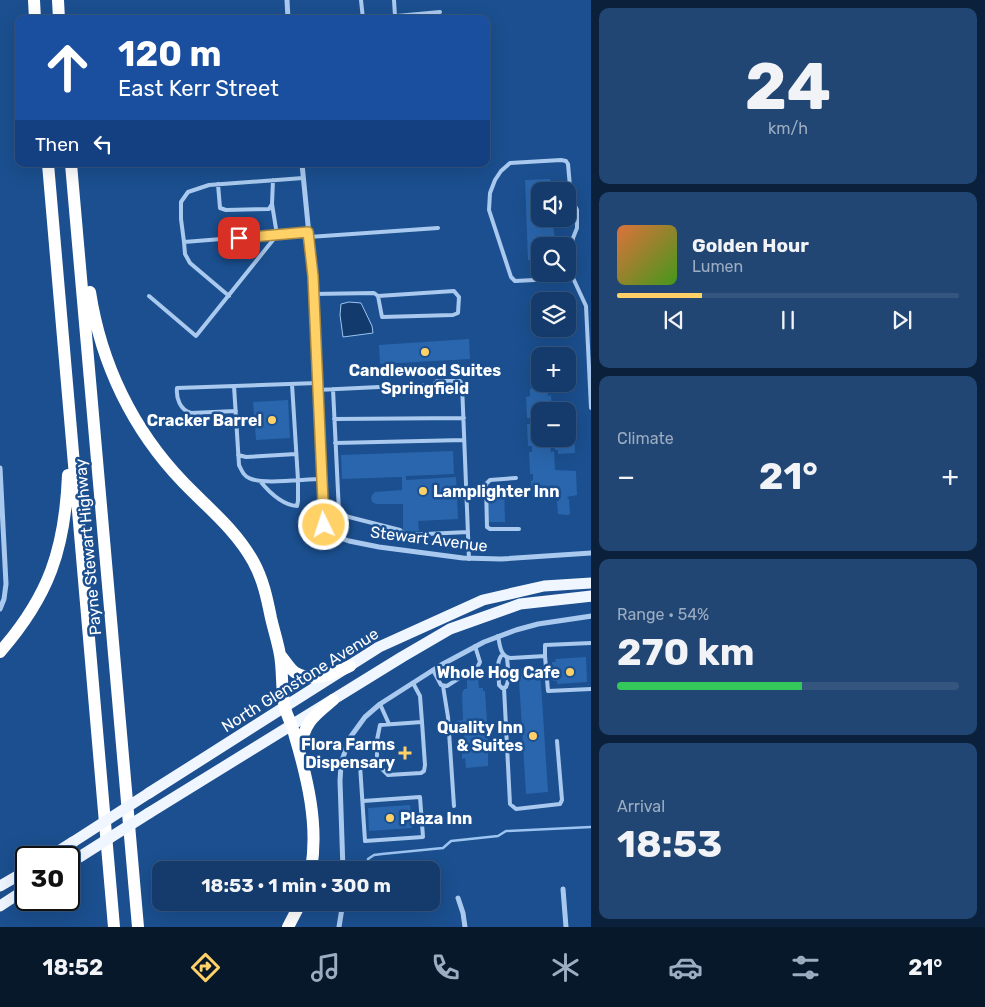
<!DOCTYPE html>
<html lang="en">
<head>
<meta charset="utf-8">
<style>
	body { margin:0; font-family:Rubik,sans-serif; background:#214673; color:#f1f3f6; height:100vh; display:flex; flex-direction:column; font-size:19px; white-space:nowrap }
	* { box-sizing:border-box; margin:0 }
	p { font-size:16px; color:#9dadc1 }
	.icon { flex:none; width:28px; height:28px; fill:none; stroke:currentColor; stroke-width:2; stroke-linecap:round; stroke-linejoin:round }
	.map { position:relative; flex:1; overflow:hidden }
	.details { display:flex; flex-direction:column; gap:8px; padding:8px; background:#0b203b; width:394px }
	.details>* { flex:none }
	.hud { position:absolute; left:15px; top:15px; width:475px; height:152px; border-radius:10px; box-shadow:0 5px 20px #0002,0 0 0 1px #33557e; background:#1a4fa0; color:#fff; overflow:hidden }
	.tools { position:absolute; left:531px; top:182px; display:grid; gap:10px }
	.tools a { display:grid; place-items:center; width:45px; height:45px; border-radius:10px; background:#143b6b; box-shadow:0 5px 20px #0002,0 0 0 1px #33557e; font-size:25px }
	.speed { position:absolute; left:15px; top:846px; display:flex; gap:10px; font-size:25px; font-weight:700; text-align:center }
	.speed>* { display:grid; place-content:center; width:65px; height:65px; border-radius:50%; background:#143b6b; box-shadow:0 5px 20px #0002,0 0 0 1px #33557e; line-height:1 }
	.speed .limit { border:2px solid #111; border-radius:8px; background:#fff; color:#111 }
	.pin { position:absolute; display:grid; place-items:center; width:42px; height:42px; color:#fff; margin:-21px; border-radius:10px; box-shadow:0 2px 8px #0006 }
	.me { position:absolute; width:55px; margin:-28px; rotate:356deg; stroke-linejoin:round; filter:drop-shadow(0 0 4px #0008) }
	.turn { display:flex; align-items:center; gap:18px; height:105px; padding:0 20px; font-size:22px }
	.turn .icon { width:65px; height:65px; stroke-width:2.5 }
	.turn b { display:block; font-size:35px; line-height:42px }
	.then { display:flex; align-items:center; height:48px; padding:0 20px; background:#0003; gap:10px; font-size:19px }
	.big { font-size:38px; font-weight:700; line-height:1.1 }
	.details .card { flex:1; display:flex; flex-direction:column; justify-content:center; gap:8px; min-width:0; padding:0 18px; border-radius:10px; background:#214673 }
	.details .dial { align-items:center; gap:0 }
	.dial b { font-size:65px; line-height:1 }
	.song { display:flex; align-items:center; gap:15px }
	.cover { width:60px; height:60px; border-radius:8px; background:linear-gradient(135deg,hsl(20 70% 55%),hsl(100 70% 35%)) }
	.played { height:5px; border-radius:2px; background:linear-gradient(90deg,#ffd166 25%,#33557e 25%) }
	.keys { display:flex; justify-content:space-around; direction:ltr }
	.heat { display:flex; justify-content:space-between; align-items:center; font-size:28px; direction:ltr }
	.charge { height:8px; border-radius:4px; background:linear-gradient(90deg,#34c759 54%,#33557e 0) }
	.trip { position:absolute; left:152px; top:861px; width:288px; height:50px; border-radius:10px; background:#143b6b; box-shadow:0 5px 20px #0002,0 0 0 1px #33557e; font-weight:700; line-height:50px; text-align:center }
	.dock { display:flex; height:80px; justify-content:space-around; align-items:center; background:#08182b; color:#9dadc1 }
	.dock .icon { width:35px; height:35px }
	.dock .selected { color:#ffd166 }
	.dock b { font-size:22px; color:#f1f3f6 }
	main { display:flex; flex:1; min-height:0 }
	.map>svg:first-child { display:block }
</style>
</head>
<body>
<main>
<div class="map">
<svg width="592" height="927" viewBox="0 0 592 927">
	<rect width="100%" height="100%" fill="#1b4f8f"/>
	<path fill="#123a6d" stroke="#9cc4f0" d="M349,302L361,303L372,326L373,333L343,337L340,315L341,304Z"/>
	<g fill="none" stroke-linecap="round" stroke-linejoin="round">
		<path stroke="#9cc4f0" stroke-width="2.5" d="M368,859L374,855L382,854L443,848L451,841L498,836L506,831L592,827"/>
	</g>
	<path fill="#2a66ad" d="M550,179L551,191H540V219H552L556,246H540V263L531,264V260H528L525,180Z
		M469,339L470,359L380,364L379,345Z
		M541,386L547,387L548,396L551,395L552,411H540V439H568V431H574L575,453L558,454V450H555V445H550L551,452L554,451L555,470L576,471L577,495L567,497L568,499H569L570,514L568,515L558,514L557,501H559V497L549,496V498L537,499V496H532L531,481L533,480V474H530L529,452H532V446H528L527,424H531V418H527L526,397L530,396V389Z
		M288,400L290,438L256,440L253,402Z
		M453,451L454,474L406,476V480L456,477L458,519L418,521L419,531L403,532V504H377L373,503L371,499L372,495L375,492L402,490V477L342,479L341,455Z
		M504,485L505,522H489L487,486Z
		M586,657L587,682L557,684V681H553L552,662H556L555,659Z
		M540,668L548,792L526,794L519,680L504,681L503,669Z
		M478,676L479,688H483V691H485L489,750L488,754V766L466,768L465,758L462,759V754L466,753L463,726L456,727V721L463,720L462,693L464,689H467V677Z
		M410,805L412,828L369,831L368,808Z"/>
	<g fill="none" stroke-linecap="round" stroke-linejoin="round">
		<path stroke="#a9c9ee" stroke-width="4" d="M361,0L363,19
			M394,0L395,16
			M364,19L440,12
			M218,184L220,208L226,210L269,209L272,204L273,180
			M309,237L438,228
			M184,242L181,219V202L188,192L209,185L303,178
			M573,278L515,281L511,277L489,210L490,193L495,180L501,171L510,163L561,160L566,161L568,164L571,198L577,210V228L573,238V278L586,306L591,408
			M313,294L374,293L378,296L382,317L453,315L458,313L459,297L454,291L378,296
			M149,296L196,336L277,235L272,204
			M229,296L190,263L185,254L184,242L309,232
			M234,386L239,465C242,471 243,475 249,478C262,485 304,479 321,479
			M317,390L421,385L431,388L437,381H460L462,384L469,559
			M236,411L191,413C180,410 176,398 177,388L317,383
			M334,419L464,418
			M335,443L464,440
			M238,455L246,457L296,454
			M516,478L490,480L486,484L487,527L490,529H519
			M260,481C269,492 282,505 297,506L298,501V480L292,384
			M339,512L349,517L400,530L405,535L468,532
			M330,534L336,523L339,512L333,389
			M498,636C500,645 500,657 511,658L545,656V645L592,643
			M503,654C495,661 499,675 499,685L502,688L506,687L508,681
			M545,656L548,691L592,689
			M507,658L508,668
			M433,670L441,685L447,686L478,666L480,662L475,646
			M443,686L448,717L454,806
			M504,688L510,804L516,809L560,804L562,800L557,741
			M380,704L389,724
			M377,764L388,775L421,773L424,771L425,765L422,722
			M360,765L365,841L423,837L420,797L363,801
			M341,767L377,764V740L380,725L422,722L420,696L413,683"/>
		<path stroke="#a9c9ee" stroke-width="5" d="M287,0L288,19
			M302,164L313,275L323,522L327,531L332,535L349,541L379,547L463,558L501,559L592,553
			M0,468L6,584L4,599L0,609
			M343,870L340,781L341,764L349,739L365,717L380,704L441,665L484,642L516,630L538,624L592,616
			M563,889L566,927
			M458,898L463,913L465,927
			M339,927L343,902"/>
		<path stroke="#f0f6ff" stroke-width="11" d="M149,793L379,647L483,600L544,586L592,583
			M149,813L402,657L450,629L520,604L592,596
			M48,858L73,842
			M69,863L81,856
			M0,886L26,871
			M0,906L26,889"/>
		<path stroke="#fff" stroke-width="12" d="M34,0L35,19
			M58,0L59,19
			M48,164L114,927
			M71,164L138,927
			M90,292C101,364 133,430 183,482C208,508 235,529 253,561C263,579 267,598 271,618C274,631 278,643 280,655C283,672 281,691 285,708C287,716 292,724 294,733C307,777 319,824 311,870
			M0,652C49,596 65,549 68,475
			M280,655C285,660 290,670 296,673C313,683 334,673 350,666
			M301,747C304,722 315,715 333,700
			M288,927L301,902"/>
		<path stroke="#f0f6ff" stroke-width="11" d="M73,842L149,793
			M81,856L149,813"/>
	</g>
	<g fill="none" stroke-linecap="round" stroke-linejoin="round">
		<defs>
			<path id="route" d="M239,238L308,232L313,276L324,525"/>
		</defs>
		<use href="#route" stroke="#a68842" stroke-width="12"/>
		<use href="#route" stroke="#ffd166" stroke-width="9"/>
	</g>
	<g fill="#ffd166" stroke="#1b4f8f" stroke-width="2">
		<circle cx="425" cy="352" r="5"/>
		<circle cx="272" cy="420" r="5"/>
		<circle cx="423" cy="491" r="5"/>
		<circle cx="570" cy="672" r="5"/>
		<circle cx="533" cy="736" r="5"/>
		<path d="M402.5 745.5h5v5h5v5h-5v5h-5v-5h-5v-5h5z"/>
		<circle cx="390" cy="818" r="5"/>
	</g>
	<g text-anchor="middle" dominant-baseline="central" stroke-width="5" stroke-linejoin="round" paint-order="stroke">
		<g font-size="16" font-weight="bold" fill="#fff" stroke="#1b4f8f" text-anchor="end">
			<text x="425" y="370" text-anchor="middle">Candlewood Suites<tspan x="425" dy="18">Springfield</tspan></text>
			<text x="262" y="420">Cracker Barrel</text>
			<text x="433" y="491" text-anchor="start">Lamplighter Inn</text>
			<text x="560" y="672">Whole Hog Cafe</text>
			<text x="523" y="727">Quality Inn<tspan x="523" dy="18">&amp; Suites</tspan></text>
			<text x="395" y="744">Flora Farms<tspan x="395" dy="18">Dispensary</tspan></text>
			<text x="400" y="818" text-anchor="start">Plaza Inn</text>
		</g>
		<g font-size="16" fill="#fff" stroke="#1b4f8f">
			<text transform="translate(429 539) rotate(7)">Stewart Avenue</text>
			<text transform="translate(88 547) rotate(-95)">Payne Stewart Highway</text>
			<text transform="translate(300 680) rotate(-32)">North Glenstone Avenue</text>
		</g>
	</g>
</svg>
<div class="tools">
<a><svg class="icon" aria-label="sound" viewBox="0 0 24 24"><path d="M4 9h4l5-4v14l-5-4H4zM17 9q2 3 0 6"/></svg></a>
<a><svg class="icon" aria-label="search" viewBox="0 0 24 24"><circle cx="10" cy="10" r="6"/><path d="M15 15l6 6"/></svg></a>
<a><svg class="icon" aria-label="layers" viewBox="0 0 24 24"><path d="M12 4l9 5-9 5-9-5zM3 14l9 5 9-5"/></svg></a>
<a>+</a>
<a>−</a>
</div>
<div class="speed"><div class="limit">30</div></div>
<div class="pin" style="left:239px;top:238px;background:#d93025"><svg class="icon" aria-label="arrive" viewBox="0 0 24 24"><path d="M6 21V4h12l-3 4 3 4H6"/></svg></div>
<svg class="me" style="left:324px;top:525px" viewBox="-20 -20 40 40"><circle r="17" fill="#ffd166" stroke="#fff" stroke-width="3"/><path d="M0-11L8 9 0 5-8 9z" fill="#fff"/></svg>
<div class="trip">18:53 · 1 min · 300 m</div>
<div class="hud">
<div class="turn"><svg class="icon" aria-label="ahead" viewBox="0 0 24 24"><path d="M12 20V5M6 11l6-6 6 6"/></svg><div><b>120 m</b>East Kerr Street</div></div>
<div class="then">Then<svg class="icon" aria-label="left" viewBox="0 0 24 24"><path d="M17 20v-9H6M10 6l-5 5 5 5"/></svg></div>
</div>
</div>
<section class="details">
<div class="card dial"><b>24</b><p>km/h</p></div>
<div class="card">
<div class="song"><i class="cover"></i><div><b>Golden Hour</b><p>Lumen</p></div></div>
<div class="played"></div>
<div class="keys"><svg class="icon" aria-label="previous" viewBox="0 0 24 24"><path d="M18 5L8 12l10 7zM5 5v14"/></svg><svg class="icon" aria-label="pause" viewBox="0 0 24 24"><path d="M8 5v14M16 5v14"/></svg><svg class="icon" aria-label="next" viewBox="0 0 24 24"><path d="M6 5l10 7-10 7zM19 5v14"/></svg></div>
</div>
<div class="card"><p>Climate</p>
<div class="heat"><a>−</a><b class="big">21°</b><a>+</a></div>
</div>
<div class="card"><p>Range · 54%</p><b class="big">270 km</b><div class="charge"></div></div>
<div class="card"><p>Arrival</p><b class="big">18:53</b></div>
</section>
</main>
<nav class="dock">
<b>18:52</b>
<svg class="icon selected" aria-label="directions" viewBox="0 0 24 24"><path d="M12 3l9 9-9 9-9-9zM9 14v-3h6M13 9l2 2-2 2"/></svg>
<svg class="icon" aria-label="music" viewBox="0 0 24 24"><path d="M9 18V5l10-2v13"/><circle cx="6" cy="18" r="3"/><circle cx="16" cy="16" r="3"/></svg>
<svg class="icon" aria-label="phone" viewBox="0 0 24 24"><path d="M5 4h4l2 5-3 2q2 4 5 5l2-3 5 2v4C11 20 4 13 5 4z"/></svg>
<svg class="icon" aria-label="climate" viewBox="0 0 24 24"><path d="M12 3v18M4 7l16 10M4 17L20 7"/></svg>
<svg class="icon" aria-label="car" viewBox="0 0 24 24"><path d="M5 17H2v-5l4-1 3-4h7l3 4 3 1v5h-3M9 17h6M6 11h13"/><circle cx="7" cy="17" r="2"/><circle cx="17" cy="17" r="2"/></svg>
<svg class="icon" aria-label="filters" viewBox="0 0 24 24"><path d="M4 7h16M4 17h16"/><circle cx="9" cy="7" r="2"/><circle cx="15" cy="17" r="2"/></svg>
<b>21°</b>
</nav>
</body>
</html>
